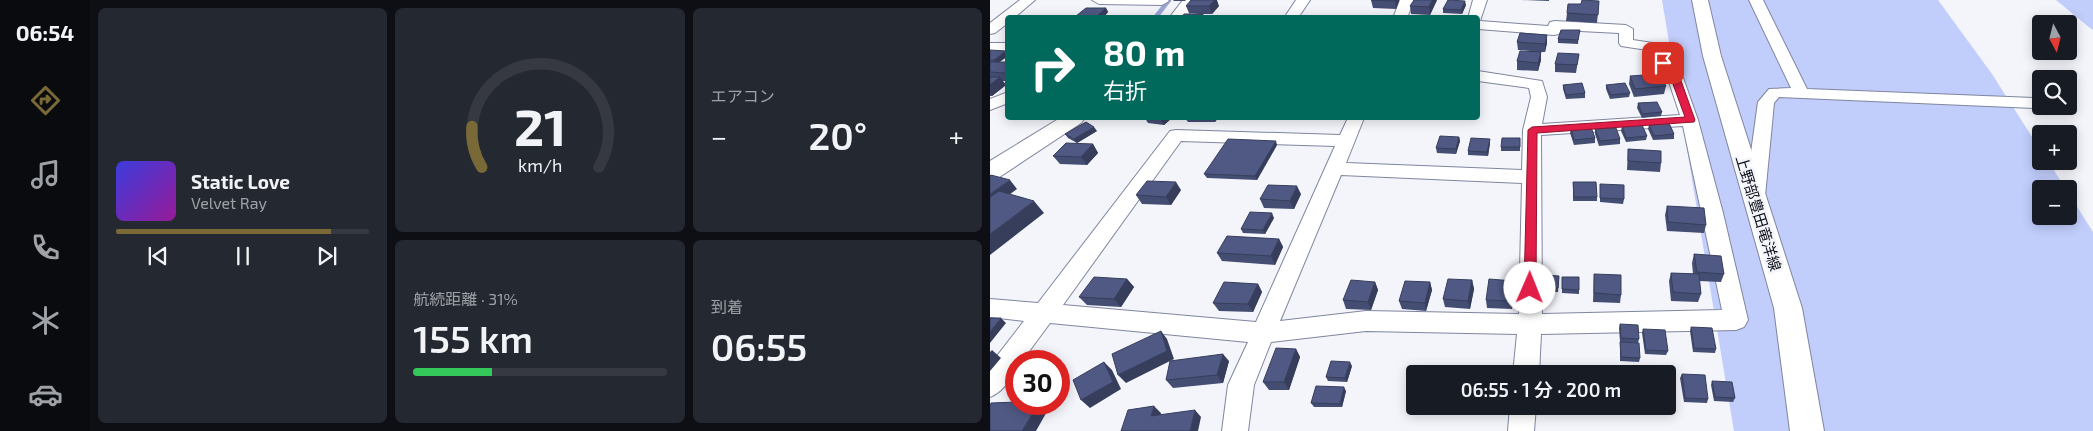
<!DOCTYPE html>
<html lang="ja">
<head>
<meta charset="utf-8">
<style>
	body { margin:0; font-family:"Exo 2","Noto Sans JP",sans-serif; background:#242831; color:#f1f3f6; height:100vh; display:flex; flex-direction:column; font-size:19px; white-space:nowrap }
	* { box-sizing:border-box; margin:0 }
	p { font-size:16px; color:#9ea1a6 }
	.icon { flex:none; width:28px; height:28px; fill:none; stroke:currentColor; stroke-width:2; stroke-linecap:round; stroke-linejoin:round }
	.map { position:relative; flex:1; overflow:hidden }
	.details { display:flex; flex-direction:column; gap:8px; padding:8px; background:#0d0f14; width:900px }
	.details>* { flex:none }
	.hud { position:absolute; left:15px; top:15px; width:475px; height:105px; border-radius:5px; box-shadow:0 2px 12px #0003; background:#00695c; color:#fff; overflow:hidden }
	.needle { width:32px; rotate:173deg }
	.controls { position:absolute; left:1042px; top:15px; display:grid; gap:10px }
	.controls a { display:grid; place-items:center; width:45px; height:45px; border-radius:5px; background:#171b24; box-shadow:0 2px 12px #0003; font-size:25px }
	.speed { position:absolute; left:15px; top:350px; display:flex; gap:10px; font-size:25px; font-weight:700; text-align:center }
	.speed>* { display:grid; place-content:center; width:65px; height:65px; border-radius:50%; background:#171b24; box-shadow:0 2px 12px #0003; line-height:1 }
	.speed .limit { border:8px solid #d22; background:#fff; color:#111 }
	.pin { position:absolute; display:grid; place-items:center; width:42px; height:42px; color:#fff; margin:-21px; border-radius:10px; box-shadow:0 2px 8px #0006 }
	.me { position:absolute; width:55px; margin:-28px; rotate:1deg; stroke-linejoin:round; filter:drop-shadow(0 0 4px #0008) }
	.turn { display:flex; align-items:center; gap:18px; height:105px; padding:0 15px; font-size:22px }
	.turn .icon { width:65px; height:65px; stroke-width:2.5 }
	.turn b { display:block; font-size:35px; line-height:42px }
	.big { font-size:38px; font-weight:600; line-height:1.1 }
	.details .tile { flex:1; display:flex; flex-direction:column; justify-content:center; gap:8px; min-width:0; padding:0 18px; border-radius:8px; background:#242831 }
	.details .dial { align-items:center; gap:0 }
	.dial svg { height:130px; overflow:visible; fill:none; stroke:#363941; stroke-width:7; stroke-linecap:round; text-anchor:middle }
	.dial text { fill:#f1f3f6; stroke:none }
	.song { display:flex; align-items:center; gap:15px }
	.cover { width:60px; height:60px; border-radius:8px; background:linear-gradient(135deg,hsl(240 70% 55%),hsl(300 70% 35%)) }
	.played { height:5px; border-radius:2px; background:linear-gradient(90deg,#786936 85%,#363941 85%) }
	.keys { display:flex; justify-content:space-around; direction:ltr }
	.heat { display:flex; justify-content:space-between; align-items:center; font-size:28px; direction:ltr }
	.charge { height:8px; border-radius:4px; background:linear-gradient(90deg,#34c759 31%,#363941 0) }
	.details .tiles { flex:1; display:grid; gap:8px; grid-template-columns:repeat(3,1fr) }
	.tile:first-child { grid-row:span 2 }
	.trip { position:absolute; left:416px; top:365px; width:270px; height:50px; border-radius:5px; background:#171b24; box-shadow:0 2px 12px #0003; font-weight:600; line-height:50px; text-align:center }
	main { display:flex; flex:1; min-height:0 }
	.dock { display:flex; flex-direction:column; width:90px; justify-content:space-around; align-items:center; background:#090b0e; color:#9ea1a6 }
	.dock .icon { width:35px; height:35px }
	.dock .active { color:#786936 }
	.dock b { font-size:22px; color:#f1f3f6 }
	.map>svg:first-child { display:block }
</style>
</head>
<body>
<main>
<nav class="dock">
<b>06:54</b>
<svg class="icon active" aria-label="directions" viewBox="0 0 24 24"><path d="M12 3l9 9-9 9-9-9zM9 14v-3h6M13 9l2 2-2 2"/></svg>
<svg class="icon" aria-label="music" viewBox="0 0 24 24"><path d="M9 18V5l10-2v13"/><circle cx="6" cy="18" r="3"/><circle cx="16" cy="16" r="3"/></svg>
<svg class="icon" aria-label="phone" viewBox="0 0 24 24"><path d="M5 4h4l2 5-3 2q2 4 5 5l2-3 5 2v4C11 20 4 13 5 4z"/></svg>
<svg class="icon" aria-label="climate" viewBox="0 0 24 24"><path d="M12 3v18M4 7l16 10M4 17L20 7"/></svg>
<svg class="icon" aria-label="car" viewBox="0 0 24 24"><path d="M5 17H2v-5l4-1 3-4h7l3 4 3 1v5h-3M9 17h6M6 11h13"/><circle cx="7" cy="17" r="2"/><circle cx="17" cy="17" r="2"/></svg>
</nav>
<section class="details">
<div class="tiles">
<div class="tile">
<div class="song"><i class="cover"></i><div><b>Static Love</b><p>Velvet Ray</p></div></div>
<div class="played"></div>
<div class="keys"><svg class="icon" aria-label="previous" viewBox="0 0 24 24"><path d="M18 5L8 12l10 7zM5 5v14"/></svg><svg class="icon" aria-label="pause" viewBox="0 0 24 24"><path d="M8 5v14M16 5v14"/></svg><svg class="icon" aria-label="next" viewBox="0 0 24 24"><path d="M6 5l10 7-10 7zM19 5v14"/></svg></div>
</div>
<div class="tile dial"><svg viewBox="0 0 100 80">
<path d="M14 69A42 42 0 1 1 86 69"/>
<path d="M14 69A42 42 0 0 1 8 44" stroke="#786936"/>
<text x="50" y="56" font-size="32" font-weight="700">21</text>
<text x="50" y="72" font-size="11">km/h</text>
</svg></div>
<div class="tile"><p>エアコン</p>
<div class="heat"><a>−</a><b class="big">20°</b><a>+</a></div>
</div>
<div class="tile"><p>航続距離 · 31%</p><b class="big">155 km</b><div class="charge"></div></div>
<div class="tile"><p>到着</p><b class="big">06:55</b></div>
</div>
</section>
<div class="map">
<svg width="1103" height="431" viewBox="0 0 1103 431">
	<rect width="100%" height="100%" fill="#f4f5fb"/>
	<path fill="#c1cdfb" d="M672,0H948L1002,74L1051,151V161H1058L1076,189H1051V216H1079V194L1103,232V431H744Z
		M1066,0H1103V30L1100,28Z"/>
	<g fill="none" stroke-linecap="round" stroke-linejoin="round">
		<path stroke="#99a5d5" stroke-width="4.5" d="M165,18L179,0"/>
		<defs>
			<path id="minor" d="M30,0H45L24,18H18V23L5,33L0,34V23Z
				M102,0H178L179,1L172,5L109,4Z
				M306,0H320L308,18H294Z
				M410,0H424L417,18H403Z
				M483,0H497L490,21L558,26L560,22L565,21L636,25L643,29V40L676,45L680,62L692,75L708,120L733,213L758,320L754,327L746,330L551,334L549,374H523L527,334L376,331L281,342L264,385L258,431H232L238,385L258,342L60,323L32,361H26C26,375 13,392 0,397V365L34,321L0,317V299L48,303L180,131L186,130L350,135L358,118H374L356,163L532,170L533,130L541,97L539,88L488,81V71L552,81L557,97L552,124L690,115L677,76L665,63L664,51L631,46L629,43V33L571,30L569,34L564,35L488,29V18H478ZM693,126L732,310L552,314L551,135ZM191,141L345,146L266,322L73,305ZM351,175L532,183L529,314L376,311L290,321Z
				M759,0H773L817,89L1044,98L1050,100L1051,104L1044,108L789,97L784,103L775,196L772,201L765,203L758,201L755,196L768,102L779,89L801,88Z
				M0,43H18V51H0Z
				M18,92V103L0,110V99Z
				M520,406H546L544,431H518Z"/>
			<path id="major" d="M193,0H210L196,18H179Z
				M702,0H718L731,56L812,308L834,431H800L784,308L713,56Z
				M70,118H95L91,123L8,178L0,180V161Z"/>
		</defs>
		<use href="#minor" stroke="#7f869f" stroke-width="2"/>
		<use href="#major" stroke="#7f869f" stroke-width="2"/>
		<use href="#minor" fill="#fff" fill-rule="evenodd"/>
		<use href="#major" fill="#fff" fill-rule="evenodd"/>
	</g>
	<path fill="#444d72" d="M183,0H196L195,1H184Z
		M381,0H409V1L406,9L383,8Z
		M447,0L440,15L421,14L420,6Z
		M532,0H559V1Z
		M609,1L607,23L576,21L577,13L591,4Z
		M476,5L472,14L453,13V9Z
		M196,6H229L222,14H213L215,18L210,14L199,13Z
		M116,8L118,12L113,18H87L86,16Z
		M589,34L588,44L568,43V39Z
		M527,42L557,43L555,52H551V60L548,71L527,70V61L541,51L528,50Z
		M0,50L10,62H18V81H12L16,85L2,96H0Z
		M589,54L586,73L565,72V64Z
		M640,76L676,86L674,94L644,97L639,84Z
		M573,85L595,93V98L576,99L573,89Z
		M616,85L640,93L639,97L620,99L616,89Z
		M648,103L672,112L671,116L652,118L647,108Z
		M155,118H182L174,125L158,123Z
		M195,118H228L225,122H198Z
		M659,125L684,134V139L663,140L658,129Z
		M632,126L657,136L656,140L636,142L631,131Z
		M581,128L605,138V143L584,145L580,133Z
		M605,129L630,139V144L609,146L605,134Z
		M107,131L87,143L78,138L75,134Z
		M469,137L470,141L466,154L447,153L446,148Z
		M500,139V143L498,156L478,155V151Z
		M530,143V151H511V147Z
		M103,144L108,153L97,165L70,164L63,156Z
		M287,145L267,180L217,178L214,174Z
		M638,149L671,163L670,172L637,170Z
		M583,182L607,197V201H583Z
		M610,188L634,199L633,204L610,202Z
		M191,190L181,205L152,204L146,195Z
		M311,194L304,209L274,208L270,199Z
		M677,206L716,225L714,233L677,231L675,215Z
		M284,218L275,234L253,233L251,229Z
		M289,239L293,247L285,265L232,261L227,253Z
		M704,254L734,274L731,282L709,281L711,294L708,302L681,301L679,281L681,273L703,274L702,263Z
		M604,274L631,295L630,303L603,302Z
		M552,275L569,276L568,292H551Z
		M572,277L589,290V294L572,293Z
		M137,279L144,287L131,307L97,305L89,297Z
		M482,280L484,289L480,309L455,307L453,299Z
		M524,281V289L522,309L497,308L496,300Z
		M385,282L388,290L381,310L356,309L353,300Z
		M440,282L442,290L436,311L412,309L409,301Z
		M268,284L272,292L263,312L229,311L223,303Z
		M630,324L649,339L648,343L630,342L629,328Z
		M701,327L726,349L725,353L703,352L700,331Z
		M653,329L678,351L676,355L655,354L652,333Z
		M630,342L650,358L649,362L630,361Z
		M306,349L310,357L299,390H279L273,382Z
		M239,361L233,383L183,388L176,380Z
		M362,366L357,382L338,381L336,377Z
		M692,374L718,399L717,403L694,402L690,378Z
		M722,381L745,398L743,402L724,401L721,385Z
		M356,391L352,407H324L321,403Z"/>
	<path fill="#373e5c" d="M225,0H227L229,6L222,14L219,6Z
		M405,0H409V1L406,9Z
		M442,0H447L440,15L439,7Z
		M475,1L476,5L472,14L471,10Z
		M116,8L118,12L113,18H108L107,16Z
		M557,35V43L555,52V44Z
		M16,51L18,54V56L7,64L4,60Z
		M551,52V60L548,71V63Z
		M10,77L16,85L2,96L0,93V85Z
		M170,118H182L174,125Z
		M222,118H228L225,122Z
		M104,127L107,131L87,143L84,139Z
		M469,137L470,141L466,154V149Z
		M500,139V143L498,156L497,152Z
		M286,141L287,145L267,180L265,176Z
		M103,144L108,153L97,165L91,157Z
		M20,180L27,189L0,209V194Z
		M186,182L191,190L181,205L176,197Z
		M307,186L311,194L304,209L300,201Z
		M44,201L54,213L0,255V234Z
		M282,213L284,218L275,234L273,230Z
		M289,239L293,247L285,265L281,256Z
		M137,279L144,287L131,307L124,299Z
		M482,280L484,289L480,309L478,301Z
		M524,281V289L522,309L521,301Z
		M385,282L388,290L381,310L378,302Z
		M440,282L442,290L436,311L435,303Z
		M268,284L272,292L263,312L258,304Z
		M11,318L16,323L0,343V332Z
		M171,331L177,339L184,359L136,383L128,375Z
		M306,349L310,357L299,390L294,382Z
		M2,350L11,358L0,371V352Z
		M233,354L239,361L233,383L227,375Z
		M114,362L122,370L131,389L100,408L91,400Z
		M360,362L362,366L357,382L355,378Z
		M354,387L356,391L352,407L350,404Z
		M48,404H53L59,408L46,431H32Z
		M164,406L171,413L169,424L161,416Z
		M205,410L211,417L208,431H200Z"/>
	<path fill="#4f5984" stroke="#373e5c" d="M201,0H225L219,6H196Z
		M381,0H405L404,1Z
		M424,0H442L439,7L420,6Z
		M458,0L475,1L471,10L453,9Z
		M592,0L609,1L608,15L577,13L578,4H591Z
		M96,8H116L107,16H86Z
		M194,14H213L210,18H191Z
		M571,30H590L588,40L568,39Z
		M530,33L557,35L555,44L527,42Z
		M0,50L16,51L4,60H0Z
		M530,51L551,52L548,63L527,61Z
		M568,53L589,54L587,65L565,64Z
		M2,62H18V71L15,73L0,72V63Z
		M669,74L676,86L645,89L640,76Z
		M0,77H10L0,85Z
		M592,83L595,93L576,95L573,85Z
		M635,83L640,93L621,95L616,85Z
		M667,102L672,112L652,114L648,103Z
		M96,122L104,127L84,139L75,134Z
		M679,123L684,134L664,136L659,125Z
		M652,125L657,136L636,138L632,126Z
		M601,127L605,138L584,140L581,128Z
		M626,128L630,139L610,141L605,129Z
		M450,136L469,137L466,149L446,148Z
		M481,138L500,139L497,152L478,151Z
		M512,138H530V147H511Z
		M238,139L286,141L265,176L214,174Z
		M76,143L103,144L91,157L63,156Z
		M638,149L671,151V163L638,161Z
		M1,175L20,180L0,194V176Z
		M157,181L186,182L176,197L146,195Z
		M583,182H606L607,197H584Z
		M610,184L634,185V199L610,198Z
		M278,185L307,186L300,201L270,199Z
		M9,191L44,201L0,234V197Z
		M677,206L714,208L716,225L678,222Z
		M260,212L282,213L273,230L251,229Z
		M237,236L289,239L281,256L227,253Z
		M704,254L731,256L734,274L707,272Z
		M681,273L709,274L711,294L683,292Z
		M604,274L631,275V295L604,293Z
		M552,275L569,276L568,288H551Z
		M104,277L137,279L124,299L89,297Z
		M572,277H589V290L572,289Z
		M458,279L482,280L478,301L453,299Z
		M499,279L524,281L521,301L496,300Z
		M361,280L385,282L378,302L353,300Z
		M415,281L440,282L435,303L409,301Z
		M234,282L268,284L258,304L223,303Z
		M0,318H11L0,332Z
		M630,324L648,325L649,339L631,338Z
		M701,327L722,328L726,349L704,348Z
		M653,329L675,330L678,351L656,350Z
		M171,331L177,351L128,375L122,354Z
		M630,342L649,343L650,358L631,357Z
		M286,348L306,349L294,382H273Z
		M233,354L227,375L176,380L180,361Z
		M341,361L360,362L355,378L336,377Z
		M114,362L123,382L91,400L83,380Z
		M692,374L715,375L718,399L695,398Z
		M722,381L742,382L745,398L725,397Z
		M326,386L354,387L350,404L321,403Z
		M26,402V404H48L32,431H0V405L1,403Z
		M164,406L161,416L205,410L200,431H131L138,410Z"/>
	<path fill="#e11d48" stroke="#92132f" d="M670,61H676L689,75L705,120L704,122L547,133L546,288L544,291H535L534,288L538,130L542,127L695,117L680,76L670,65Z"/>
	<g text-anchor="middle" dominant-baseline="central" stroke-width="5" stroke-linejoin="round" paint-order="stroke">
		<g font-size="15" fill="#0b0e17" stroke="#f4f5fb">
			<text transform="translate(769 213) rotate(73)">上野部豊田竜洋線</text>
		</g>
	</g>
</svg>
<div class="controls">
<a><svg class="needle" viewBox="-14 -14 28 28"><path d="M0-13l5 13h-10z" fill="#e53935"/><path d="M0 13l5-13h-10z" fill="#9ea1a6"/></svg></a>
<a><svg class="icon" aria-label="search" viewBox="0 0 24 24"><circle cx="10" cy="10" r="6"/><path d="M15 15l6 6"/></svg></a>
<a>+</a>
<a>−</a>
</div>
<div class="speed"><div class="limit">30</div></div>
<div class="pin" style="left:673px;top:63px;background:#d93025"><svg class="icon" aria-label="arrive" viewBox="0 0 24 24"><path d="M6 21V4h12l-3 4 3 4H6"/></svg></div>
<svg class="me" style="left:540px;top:288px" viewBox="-20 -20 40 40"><circle r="19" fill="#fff"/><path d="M0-13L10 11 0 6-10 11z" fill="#e11d48"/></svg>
<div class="trip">06:55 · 1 分 · 200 m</div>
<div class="hud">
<div class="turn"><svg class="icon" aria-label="right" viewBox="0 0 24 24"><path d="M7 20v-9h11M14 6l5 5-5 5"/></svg><div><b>80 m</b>右折</div></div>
</div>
</div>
</main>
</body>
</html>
